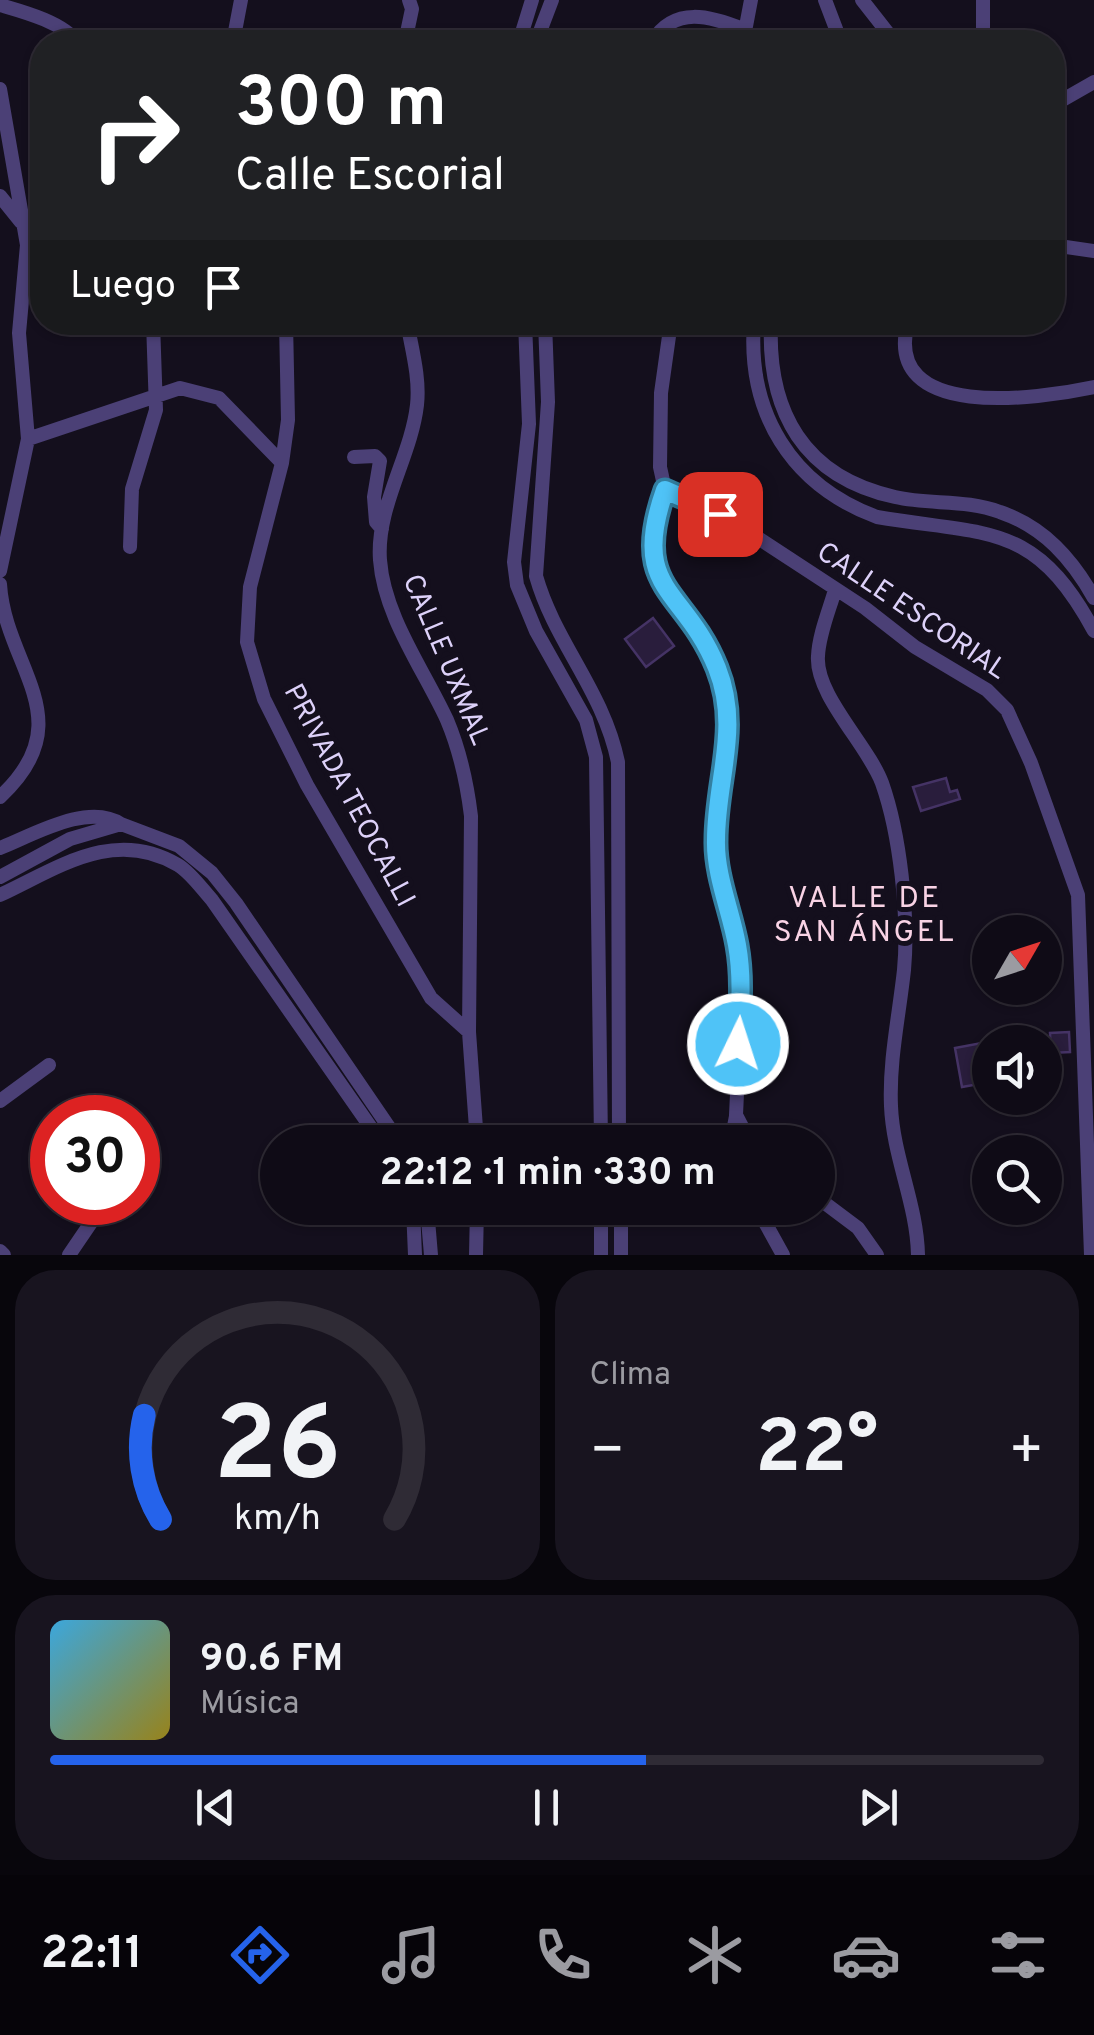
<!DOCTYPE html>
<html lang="es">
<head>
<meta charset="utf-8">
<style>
	body { margin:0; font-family:Overpass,sans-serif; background:#18141f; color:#f1f3f6; height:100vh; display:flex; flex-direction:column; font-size:38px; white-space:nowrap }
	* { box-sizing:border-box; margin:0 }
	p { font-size:32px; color:#9b9ba1 }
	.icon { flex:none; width:55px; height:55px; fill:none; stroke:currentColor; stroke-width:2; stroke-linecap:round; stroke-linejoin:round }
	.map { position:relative; height:1255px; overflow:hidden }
	.drawer { display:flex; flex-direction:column; gap:15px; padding:15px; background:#08060c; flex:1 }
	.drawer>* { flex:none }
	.top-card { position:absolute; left:30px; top:30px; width:1035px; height:305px; border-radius:40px; box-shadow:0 2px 8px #0004,0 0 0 2px #2f2b35; background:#202124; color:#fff; overflow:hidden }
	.needle { width:65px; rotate:51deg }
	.buttons { position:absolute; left:972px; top:915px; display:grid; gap:20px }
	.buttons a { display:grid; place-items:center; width:90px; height:90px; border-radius:50%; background:#0f0b16; box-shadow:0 2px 8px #0004,0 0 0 2px #2f2b35; font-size:50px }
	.speed { position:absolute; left:30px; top:1095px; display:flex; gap:20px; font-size:50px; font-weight:700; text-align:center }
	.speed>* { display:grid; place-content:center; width:130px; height:130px; border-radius:50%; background:#0f0b16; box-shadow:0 2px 8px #0004,0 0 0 2px #2f2b35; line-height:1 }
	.speed .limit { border:15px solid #d22; background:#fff; color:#111 }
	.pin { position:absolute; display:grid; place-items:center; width:85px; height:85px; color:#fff; margin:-42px; border-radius:20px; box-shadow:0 5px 15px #0006 }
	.me { position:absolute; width:110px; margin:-55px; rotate:4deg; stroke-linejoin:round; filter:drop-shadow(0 0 8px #0008) }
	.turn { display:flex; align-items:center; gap:35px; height:210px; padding:0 40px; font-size:45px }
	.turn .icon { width:130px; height:130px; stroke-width:2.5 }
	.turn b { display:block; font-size:70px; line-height:85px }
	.then { display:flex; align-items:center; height:95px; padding:0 40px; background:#0003; gap:20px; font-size:38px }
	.big { font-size:75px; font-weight:700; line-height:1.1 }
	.drawer .card { flex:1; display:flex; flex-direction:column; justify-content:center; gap:15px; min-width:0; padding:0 35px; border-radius:40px; background:#18141f }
	.drawer .dial { align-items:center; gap:0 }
	.dial svg { height:260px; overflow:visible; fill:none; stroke:#2f2b35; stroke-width:7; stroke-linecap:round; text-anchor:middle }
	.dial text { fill:#f1f3f6; stroke:none }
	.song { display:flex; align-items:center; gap:30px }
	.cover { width:120px; height:120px; border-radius:15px; background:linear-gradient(135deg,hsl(200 70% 55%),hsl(50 70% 35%)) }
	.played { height:10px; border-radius:5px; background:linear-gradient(90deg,#2563eb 60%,#2f2b35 60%) }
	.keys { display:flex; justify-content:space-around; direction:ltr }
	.heat { display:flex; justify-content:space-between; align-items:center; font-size:55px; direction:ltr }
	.drawer .tiles { flex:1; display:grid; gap:15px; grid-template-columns:1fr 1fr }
	.card:last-child { grid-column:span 2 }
	.trip { position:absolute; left:260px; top:1125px; width:575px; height:100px; border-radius:50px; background:#0f0b16; box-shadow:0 2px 8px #0004,0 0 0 2px #2f2b35; font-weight:700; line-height:100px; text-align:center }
	.menu { display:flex; height:160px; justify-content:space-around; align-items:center; background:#060409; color:#9b9ba1 }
	.menu .icon { width:70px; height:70px }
	.menu .selected { color:#2563eb }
	.menu b { font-size:45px; color:#f1f3f6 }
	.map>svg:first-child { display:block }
</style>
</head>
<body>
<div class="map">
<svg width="1094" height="1255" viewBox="0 0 1094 1255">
	<rect width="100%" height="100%" fill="#140f1d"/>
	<path fill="#291d3c" stroke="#453365" stroke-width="2.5" d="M653,618L674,646L646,667L625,639Z
		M946,778L950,792L957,790L960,799L921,811L913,787Z
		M1069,1032L1070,1052L1051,1053L1050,1033Z
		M1030,1034L1031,1042H990V1082L962,1087L955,1048Z"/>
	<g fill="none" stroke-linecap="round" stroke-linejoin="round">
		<path stroke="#4b4076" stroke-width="14" d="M825,0L841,42
			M862,0L895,42
			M0,5C24,12 62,22 77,42
			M233,42L241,0
			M405,42L412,9L409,0
			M519,42L532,0
			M536,42L552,0
			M652,42C674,5 711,16 745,30
			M743,42L751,0
			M983,42V0
			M0,89L27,245L19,333L28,439L0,571
			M1052,106L1094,82
			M0,196L21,222
			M1052,245L1094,251
			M286,322L288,420L282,463L250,587L247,642L264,699L307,785L431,998L469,1032
			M407,322C412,350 420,378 417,405C411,457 376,507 380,560C384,616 424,670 447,720C460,751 467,783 471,816L469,1032L477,1142
			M525,322L529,424L514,562L517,585L536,631L586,720L596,757L601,1142
			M545,322L548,402L536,576C555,643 603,690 618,762L619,1142
			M671,322L661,393L660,467L665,490L651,548L656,577L707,644L726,692L730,718L715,843L738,949L742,988L736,1115L750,1142
			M754,322C747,413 791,485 877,517C987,536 1034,520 1094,631
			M771,322C767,412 804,477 895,497C930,505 966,499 1000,512C1044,527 1072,559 1094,598
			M908,322C881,422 1038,399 1094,387
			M28,439L180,388L219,398L282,463
			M354,457L375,456L380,461L374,497L376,522L382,529
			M665,490L720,514L752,534L865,608L915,647L987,690L1007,710L1031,763L1078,895L1091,1255
			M130,547L132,489L156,410L153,322
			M0,584C5,668 84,719 0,797
			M835,590C829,611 819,634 818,656C815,695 868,745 882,783C900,834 909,916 904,970C899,1016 889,1061 891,1106C893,1157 917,1204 918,1255
			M0,848C33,835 88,802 121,824
			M0,877L70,839L121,824L179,846L212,873L236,903L399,1142
			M0,895C58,868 114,827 178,865C191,873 202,889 212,900L381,1142
			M0,1101L49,1065
			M731,1142L736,1116
			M138,1155L146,1143
			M818,1198L858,1228L877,1255
			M413,1208L415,1255
			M427,1208L431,1255
			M601,1208V1255
			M621,1208V1255
			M757,1208L783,1255
			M0,1251L4,1255
			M69,1255L105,1202
			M476,1255L477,1208"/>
	</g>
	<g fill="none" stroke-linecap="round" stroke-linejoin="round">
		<defs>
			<path id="route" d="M720,514L665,490C629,591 685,588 717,668C741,728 716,779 716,840C715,875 731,911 737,945C743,978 740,1010 738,1044"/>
		</defs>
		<use href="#route" stroke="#337fa1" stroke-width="25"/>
		<use href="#route" stroke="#4fc3f7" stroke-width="18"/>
	</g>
	<g text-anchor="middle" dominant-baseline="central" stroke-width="10" stroke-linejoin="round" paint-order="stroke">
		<g font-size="28" fill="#ddd1f9" stroke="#140f1d">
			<text transform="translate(911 612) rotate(34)">CALLE ESCORIAL</text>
			<text transform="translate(445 660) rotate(67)">CALLE UXMAL</text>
			<text transform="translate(348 796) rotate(62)">PRIVADA TEOCALLI</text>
		</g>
		<g font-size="30" letter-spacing="2.5" fill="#f9d3e5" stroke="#140f1d">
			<text x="865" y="899">VALLE DE<tspan x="865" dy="34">SAN ÁNGEL</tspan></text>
		</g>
	</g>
</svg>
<div class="buttons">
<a><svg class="needle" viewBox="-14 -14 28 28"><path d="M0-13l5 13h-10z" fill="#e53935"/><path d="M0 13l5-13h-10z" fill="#9b9ba1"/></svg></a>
<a><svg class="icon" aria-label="sound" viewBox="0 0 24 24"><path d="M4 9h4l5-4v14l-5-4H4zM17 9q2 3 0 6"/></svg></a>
<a><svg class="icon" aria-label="search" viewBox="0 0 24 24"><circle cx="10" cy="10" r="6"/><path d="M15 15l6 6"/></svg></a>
</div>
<div class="speed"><div class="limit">30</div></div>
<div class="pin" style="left:720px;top:514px;background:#d93025"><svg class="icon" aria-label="arrive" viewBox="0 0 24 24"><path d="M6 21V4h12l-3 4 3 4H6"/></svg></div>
<svg class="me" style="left:738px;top:1044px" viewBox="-20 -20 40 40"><circle r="17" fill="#4fc3f7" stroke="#fff" stroke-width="3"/><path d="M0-11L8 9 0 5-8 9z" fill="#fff"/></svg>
<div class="trip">22:12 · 1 min · 330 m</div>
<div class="top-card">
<div class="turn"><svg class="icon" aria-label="right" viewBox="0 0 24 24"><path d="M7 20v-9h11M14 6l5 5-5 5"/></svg><div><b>300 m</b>Calle Escorial</div></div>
<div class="then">Luego<svg class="icon" aria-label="arrive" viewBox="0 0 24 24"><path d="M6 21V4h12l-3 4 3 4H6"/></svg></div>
</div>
</div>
<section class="drawer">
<div class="tiles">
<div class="card dial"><svg viewBox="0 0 100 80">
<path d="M14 69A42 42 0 1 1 86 69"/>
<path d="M14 69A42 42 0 0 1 9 37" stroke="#2563eb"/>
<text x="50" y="56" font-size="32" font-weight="700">26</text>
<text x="50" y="72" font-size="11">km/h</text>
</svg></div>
<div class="card"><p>Clima</p>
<div class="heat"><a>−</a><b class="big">22°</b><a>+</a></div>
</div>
<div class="card">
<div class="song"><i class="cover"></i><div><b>90.6 FM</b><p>Música</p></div></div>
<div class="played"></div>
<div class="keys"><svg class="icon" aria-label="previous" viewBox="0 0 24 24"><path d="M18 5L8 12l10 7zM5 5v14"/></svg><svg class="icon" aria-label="pause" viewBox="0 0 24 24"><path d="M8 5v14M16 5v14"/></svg><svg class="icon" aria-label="next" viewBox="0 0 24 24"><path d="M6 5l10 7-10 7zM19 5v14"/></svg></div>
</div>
</div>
</section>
<nav class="menu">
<b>22:11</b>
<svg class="icon selected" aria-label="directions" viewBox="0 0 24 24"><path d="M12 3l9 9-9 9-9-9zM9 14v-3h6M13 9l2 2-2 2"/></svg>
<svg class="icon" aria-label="music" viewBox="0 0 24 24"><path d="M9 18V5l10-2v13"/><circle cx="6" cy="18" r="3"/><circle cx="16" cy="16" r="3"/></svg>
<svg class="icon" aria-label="phone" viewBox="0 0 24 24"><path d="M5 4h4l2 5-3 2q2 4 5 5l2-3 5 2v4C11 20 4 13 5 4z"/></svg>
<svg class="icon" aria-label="climate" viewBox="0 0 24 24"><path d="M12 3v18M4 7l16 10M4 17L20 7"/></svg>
<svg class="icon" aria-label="car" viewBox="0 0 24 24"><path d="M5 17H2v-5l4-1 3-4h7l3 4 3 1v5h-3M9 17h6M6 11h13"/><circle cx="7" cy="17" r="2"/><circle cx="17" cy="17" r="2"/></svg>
<svg class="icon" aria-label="filters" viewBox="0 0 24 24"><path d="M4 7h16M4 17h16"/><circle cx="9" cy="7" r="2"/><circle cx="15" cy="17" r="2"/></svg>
</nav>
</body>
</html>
